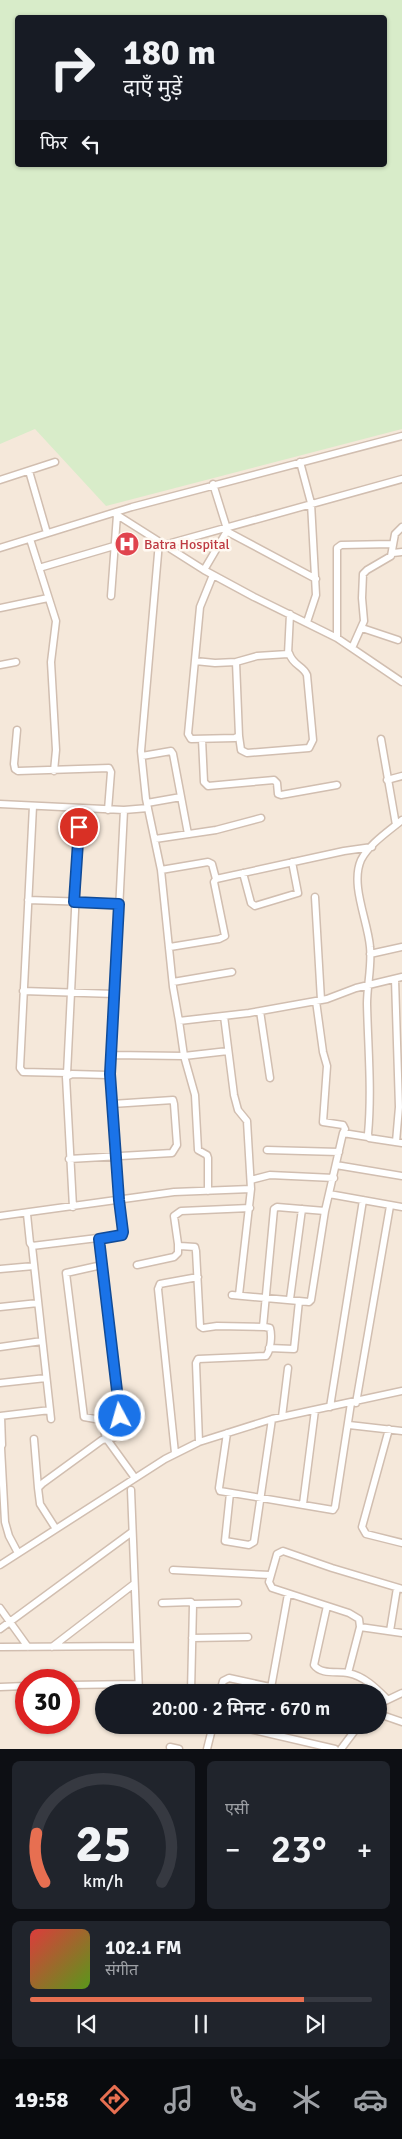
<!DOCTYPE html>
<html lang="hi">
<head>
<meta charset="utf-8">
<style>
	body { margin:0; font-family:Signika,"Noto Sans Devanagari",sans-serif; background:#20242c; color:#f1f3f6; height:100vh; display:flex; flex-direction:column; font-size:19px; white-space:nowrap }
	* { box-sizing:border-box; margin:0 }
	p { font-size:16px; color:#9ea1a6 }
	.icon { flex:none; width:28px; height:28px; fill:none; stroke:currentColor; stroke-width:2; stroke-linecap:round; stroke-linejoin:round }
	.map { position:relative; height:1749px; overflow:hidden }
	.side { display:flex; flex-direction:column; gap:12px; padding:12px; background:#0d0f14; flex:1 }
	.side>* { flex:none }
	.top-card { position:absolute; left:15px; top:15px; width:372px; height:152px; border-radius:5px; box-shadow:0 1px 4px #0004; background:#171b24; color:#f1f3f6; overflow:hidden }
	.speed { position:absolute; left:15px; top:1669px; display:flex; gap:10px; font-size:25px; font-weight:700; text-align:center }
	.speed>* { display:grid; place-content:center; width:65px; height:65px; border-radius:50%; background:#171b24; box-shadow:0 1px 4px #0004; line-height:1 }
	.speed .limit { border:8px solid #d22; background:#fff; color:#111 }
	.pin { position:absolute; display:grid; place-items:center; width:42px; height:42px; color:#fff; margin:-21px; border:2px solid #fff; border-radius:50%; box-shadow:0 1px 5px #0007 }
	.me { position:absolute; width:55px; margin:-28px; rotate:354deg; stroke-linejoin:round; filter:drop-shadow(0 0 4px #0008) }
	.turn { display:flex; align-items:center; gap:18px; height:105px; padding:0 25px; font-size:22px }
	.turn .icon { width:65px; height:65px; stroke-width:2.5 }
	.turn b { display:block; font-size:35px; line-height:42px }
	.then { display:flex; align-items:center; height:48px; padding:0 25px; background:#0003; gap:10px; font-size:19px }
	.big { font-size:38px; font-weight:600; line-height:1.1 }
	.side .widget { flex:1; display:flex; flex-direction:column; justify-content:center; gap:8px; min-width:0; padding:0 18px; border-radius:8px; background:#20242c }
	.side .dial { align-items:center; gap:0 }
	.dial svg { height:130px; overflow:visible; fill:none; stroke:#363941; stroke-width:7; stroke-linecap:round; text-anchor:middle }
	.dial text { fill:#f1f3f6; stroke:none }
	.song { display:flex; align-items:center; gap:15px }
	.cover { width:60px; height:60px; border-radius:8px; background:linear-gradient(135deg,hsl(0 70% 55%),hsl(90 70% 35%)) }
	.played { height:5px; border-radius:2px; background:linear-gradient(90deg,#e76f51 80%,#363941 80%) }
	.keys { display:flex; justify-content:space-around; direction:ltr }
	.heat { display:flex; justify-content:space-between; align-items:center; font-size:28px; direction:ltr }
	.side .tiles { flex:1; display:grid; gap:12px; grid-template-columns:1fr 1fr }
	.widget:last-child { grid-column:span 2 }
	.trip { position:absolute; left:95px; top:1684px; width:292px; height:50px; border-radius:25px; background:#171b24; box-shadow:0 1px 4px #0004; font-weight:600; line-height:50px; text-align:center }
	.tab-bar { display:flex; height:80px; justify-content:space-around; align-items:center; background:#090b0e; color:#9ea1a6 }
	.tab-bar .icon { width:35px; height:35px }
	.tab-bar .active { color:#e76f51 }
	.tab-bar b { font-size:22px; color:#f1f3f6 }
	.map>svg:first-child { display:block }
</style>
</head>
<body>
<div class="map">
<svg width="402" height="1749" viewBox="0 0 402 1749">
	<rect width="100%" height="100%" fill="#fdf6ec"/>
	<path fill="#f5e8da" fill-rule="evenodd" d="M0,0H402V1749H0ZM18,18H385V165H18ZM26,1680H69V1722H26ZM104,1692H379V1725H104Z"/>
	<path fill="#d8ecc9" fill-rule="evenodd" d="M0,0H402V429L106,506L35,429L0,444ZM18,18H385V165H18Z"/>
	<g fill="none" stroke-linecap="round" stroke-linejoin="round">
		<defs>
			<path id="minor" d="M300,462L311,503L316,595L307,622
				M29,471L47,533
				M0,480L55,462
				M213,484L228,532L316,579
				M114,513L204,570L254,597L337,638L402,682
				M30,539L56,621L51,662L56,750L54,771
				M159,542L141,751L146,799L161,870L173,987L179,1021
				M164,545L402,479
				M0,548L132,507L402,436
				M393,553L402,552
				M39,568L114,546
				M204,570L227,531
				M213,575L200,607L188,734L191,739L235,738L239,736L236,662
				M111,596L117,515
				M0,608L48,598
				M362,628L398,640
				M337,638V548L341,545L392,544
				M352,648L364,621L362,598L363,574L367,570L391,556L395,534L402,527
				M195,661L215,663L236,662L257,656L288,654L290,614
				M0,665L16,662
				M17,730L14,764L15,769L18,771L109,768L111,772L108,810
				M239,736L241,750L247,753L309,748L313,740L307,675C303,665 293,666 289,653
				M202,739L204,782L208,786L274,780L277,783L278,794L281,795L337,785
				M381,739L396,825
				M142,756L171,751L173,754L188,834
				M387,780L402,776
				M147,803L181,797
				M0,804L124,810
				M33,806L20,1068L23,1072L67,1073
				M402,820C389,831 369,844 361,860C350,885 368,921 370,947C372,966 367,985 367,1004C368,1048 372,1091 368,1134L369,1138L402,1143
				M155,839L216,830L261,818
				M161,870L208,862L212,864L216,879
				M243,873L251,903L255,906L298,893L292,862
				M315,897L321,1000
				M28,900L119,903
				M170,947L219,939L225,936L214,882L216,879L344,851L372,847
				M370,954L402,947
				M395,979L399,1107L396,1142
				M173,982L232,972
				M23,991L115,994
				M316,1001L323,1052L327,1066L323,1122L343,1125L345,1129L343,1133L368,1137
				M260,1011L270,1078
				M112,1055L184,1056L179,1021L249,1013L327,999L356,988L402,977
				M67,1074L80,809
				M267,1150L339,1152
				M69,1159L172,1153L177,1145L174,1104L173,1100L112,1104
				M336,1165L402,1176
				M251,1180L270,1175L334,1178
				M208,1191V1158L207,1155L198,1150L195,1095L184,1056L228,1051
				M329,1194L402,1207
				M73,1207L66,1077L72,1074L108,1075L111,1071L124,810L148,808
				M27,1214L30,1243L32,1246L122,1235L110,1074
				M0,1216L174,1192L251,1189L247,1121L238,1110L234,1095L224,1016
				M32,1246L51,1419
				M102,1265L66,1273L84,1417L101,1420L106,1438L135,1478
				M137,1265L174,1257L178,1253V1244
				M0,1269L34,1266
				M232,1295L299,1301L294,1349L269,1348
				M239,1295L251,1189
				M290,1299L302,1209
				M299,1301L309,1302L311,1300L325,1211L343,1133
				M0,1307L38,1303
				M263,1327L274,1209L277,1207L325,1211
				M0,1347L42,1341
				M0,1383L46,1378
				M356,1403L390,1206
				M330,1407L363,1200
				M0,1416L50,1410
				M282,1417L288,1368
				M349,1425L402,1431
				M389,1429L362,1527L366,1534L402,1543
				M227,1433L219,1488L220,1491L333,1510L335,1507L351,1403
				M34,1439L38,1488
				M199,1442L196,1363L198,1359L266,1356C271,1350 272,1335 270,1328L265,1327L217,1326L203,1328L200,1326L196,1251L195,1247L180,1246L178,1244L174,1216L181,1211L250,1208
				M0,1448L2,1445L1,1416
				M1,1448L5,1522L9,1536L18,1553
				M175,1453L158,1289L160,1284L165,1283L198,1277
				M131,1490L139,1692
				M230,1493L225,1541L249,1545L254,1542L272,1419
				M303,1504L315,1410
				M56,1529L40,1504L38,1488L43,1483L102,1440L120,1436L122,1434L99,1239
				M0,1565L165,1459L199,1442L272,1419L402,1391
				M173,1570L270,1575
				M162,1603L191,1602L193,1605L191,1692
				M193,1604L238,1603
				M327,1606L314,1665C321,1675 337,1671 348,1673C364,1676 376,1688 387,1699
				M0,1608L28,1647
				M360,1627L402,1633
				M0,1629L132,1532
				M390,1631L397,1588
				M192,1638L248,1637
				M0,1647L137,1646
				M52,1647L134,1584
				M348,1673L360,1627L359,1619L349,1613L272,1588L269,1582L277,1554L283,1551L332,1568L402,1589
				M69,1685L138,1684
				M0,1687L26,1686
				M271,1688L288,1594
				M220,1692L223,1681L229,1678L293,1692
				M379,1704L402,1693
				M379,1714L402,1722
				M232,1725L335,1749
				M170,1747L179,1749
				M207,1749L213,1725
				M341,1749L359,1725"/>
		</defs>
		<use href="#minor" stroke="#d1beb0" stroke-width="9"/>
		<use href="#minor" stroke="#fff" stroke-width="6"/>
	</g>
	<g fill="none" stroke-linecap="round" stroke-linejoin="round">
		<defs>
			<path id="route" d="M79,827L74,902L119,904L110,1074L119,1200L123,1232L122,1235L99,1239L120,1416"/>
		</defs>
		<use href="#route" stroke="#114b97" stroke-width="12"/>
		<use href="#route" stroke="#1a73e8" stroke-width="9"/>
	</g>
	<defs>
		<symbol id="hospital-disc" viewBox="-11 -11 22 22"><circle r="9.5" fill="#e0444e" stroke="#fffaf3"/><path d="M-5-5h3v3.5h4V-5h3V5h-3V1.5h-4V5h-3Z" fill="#fff"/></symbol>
	</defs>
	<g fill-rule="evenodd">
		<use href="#hospital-disc" x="113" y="530" width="28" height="28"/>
	</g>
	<g text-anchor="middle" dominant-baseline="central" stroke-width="5" stroke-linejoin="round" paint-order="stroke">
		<g font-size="14" fill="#be3a42" stroke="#fffaf3" text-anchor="start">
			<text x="144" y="544">Batra Hospital</text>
		</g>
	</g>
</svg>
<div class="speed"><div class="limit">30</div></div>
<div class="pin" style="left:79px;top:827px;background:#d93025"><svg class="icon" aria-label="arrive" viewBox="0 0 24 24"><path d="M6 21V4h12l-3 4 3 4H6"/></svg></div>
<svg class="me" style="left:120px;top:1416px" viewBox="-20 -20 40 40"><circle r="17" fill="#1a73e8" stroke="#fff" stroke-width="3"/><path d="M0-11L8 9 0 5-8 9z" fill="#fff"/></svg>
<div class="trip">20:00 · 2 मिनट · 670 m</div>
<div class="top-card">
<div class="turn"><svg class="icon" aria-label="right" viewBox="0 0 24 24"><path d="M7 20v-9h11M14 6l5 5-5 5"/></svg><div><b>180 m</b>दाएँ मुड़ें</div></div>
<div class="then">फिर<svg class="icon" aria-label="left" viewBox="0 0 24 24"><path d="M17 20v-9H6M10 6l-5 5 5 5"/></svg></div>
</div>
</div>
<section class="side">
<div class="tiles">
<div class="widget dial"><svg viewBox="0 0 100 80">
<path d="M14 69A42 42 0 1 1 86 69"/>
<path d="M14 69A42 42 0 0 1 9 39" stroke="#e76f51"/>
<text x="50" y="56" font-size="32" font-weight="700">25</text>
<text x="50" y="72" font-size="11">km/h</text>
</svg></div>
<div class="widget"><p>एसी</p>
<div class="heat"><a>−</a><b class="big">23°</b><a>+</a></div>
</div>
<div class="widget">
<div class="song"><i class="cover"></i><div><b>102.1 FM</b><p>संगीत</p></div></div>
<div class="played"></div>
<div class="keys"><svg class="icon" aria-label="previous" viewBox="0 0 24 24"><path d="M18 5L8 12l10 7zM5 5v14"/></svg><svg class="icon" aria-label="pause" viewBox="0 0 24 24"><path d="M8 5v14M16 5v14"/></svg><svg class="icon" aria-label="next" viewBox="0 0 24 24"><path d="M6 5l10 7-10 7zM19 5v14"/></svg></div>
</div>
</div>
</section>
<nav class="tab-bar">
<b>19:58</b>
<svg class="icon active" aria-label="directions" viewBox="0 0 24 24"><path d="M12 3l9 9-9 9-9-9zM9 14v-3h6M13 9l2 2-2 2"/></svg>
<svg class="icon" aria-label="music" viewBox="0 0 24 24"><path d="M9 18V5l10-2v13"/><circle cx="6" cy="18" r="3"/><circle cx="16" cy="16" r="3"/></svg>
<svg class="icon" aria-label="phone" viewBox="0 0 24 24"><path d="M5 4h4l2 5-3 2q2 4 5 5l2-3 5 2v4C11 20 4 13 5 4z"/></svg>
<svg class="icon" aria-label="climate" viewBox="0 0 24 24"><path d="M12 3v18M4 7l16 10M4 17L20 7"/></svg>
<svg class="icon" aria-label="car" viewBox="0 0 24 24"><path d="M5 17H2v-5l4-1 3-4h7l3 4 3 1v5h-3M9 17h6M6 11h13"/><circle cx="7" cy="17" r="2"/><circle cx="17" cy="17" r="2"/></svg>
</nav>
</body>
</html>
